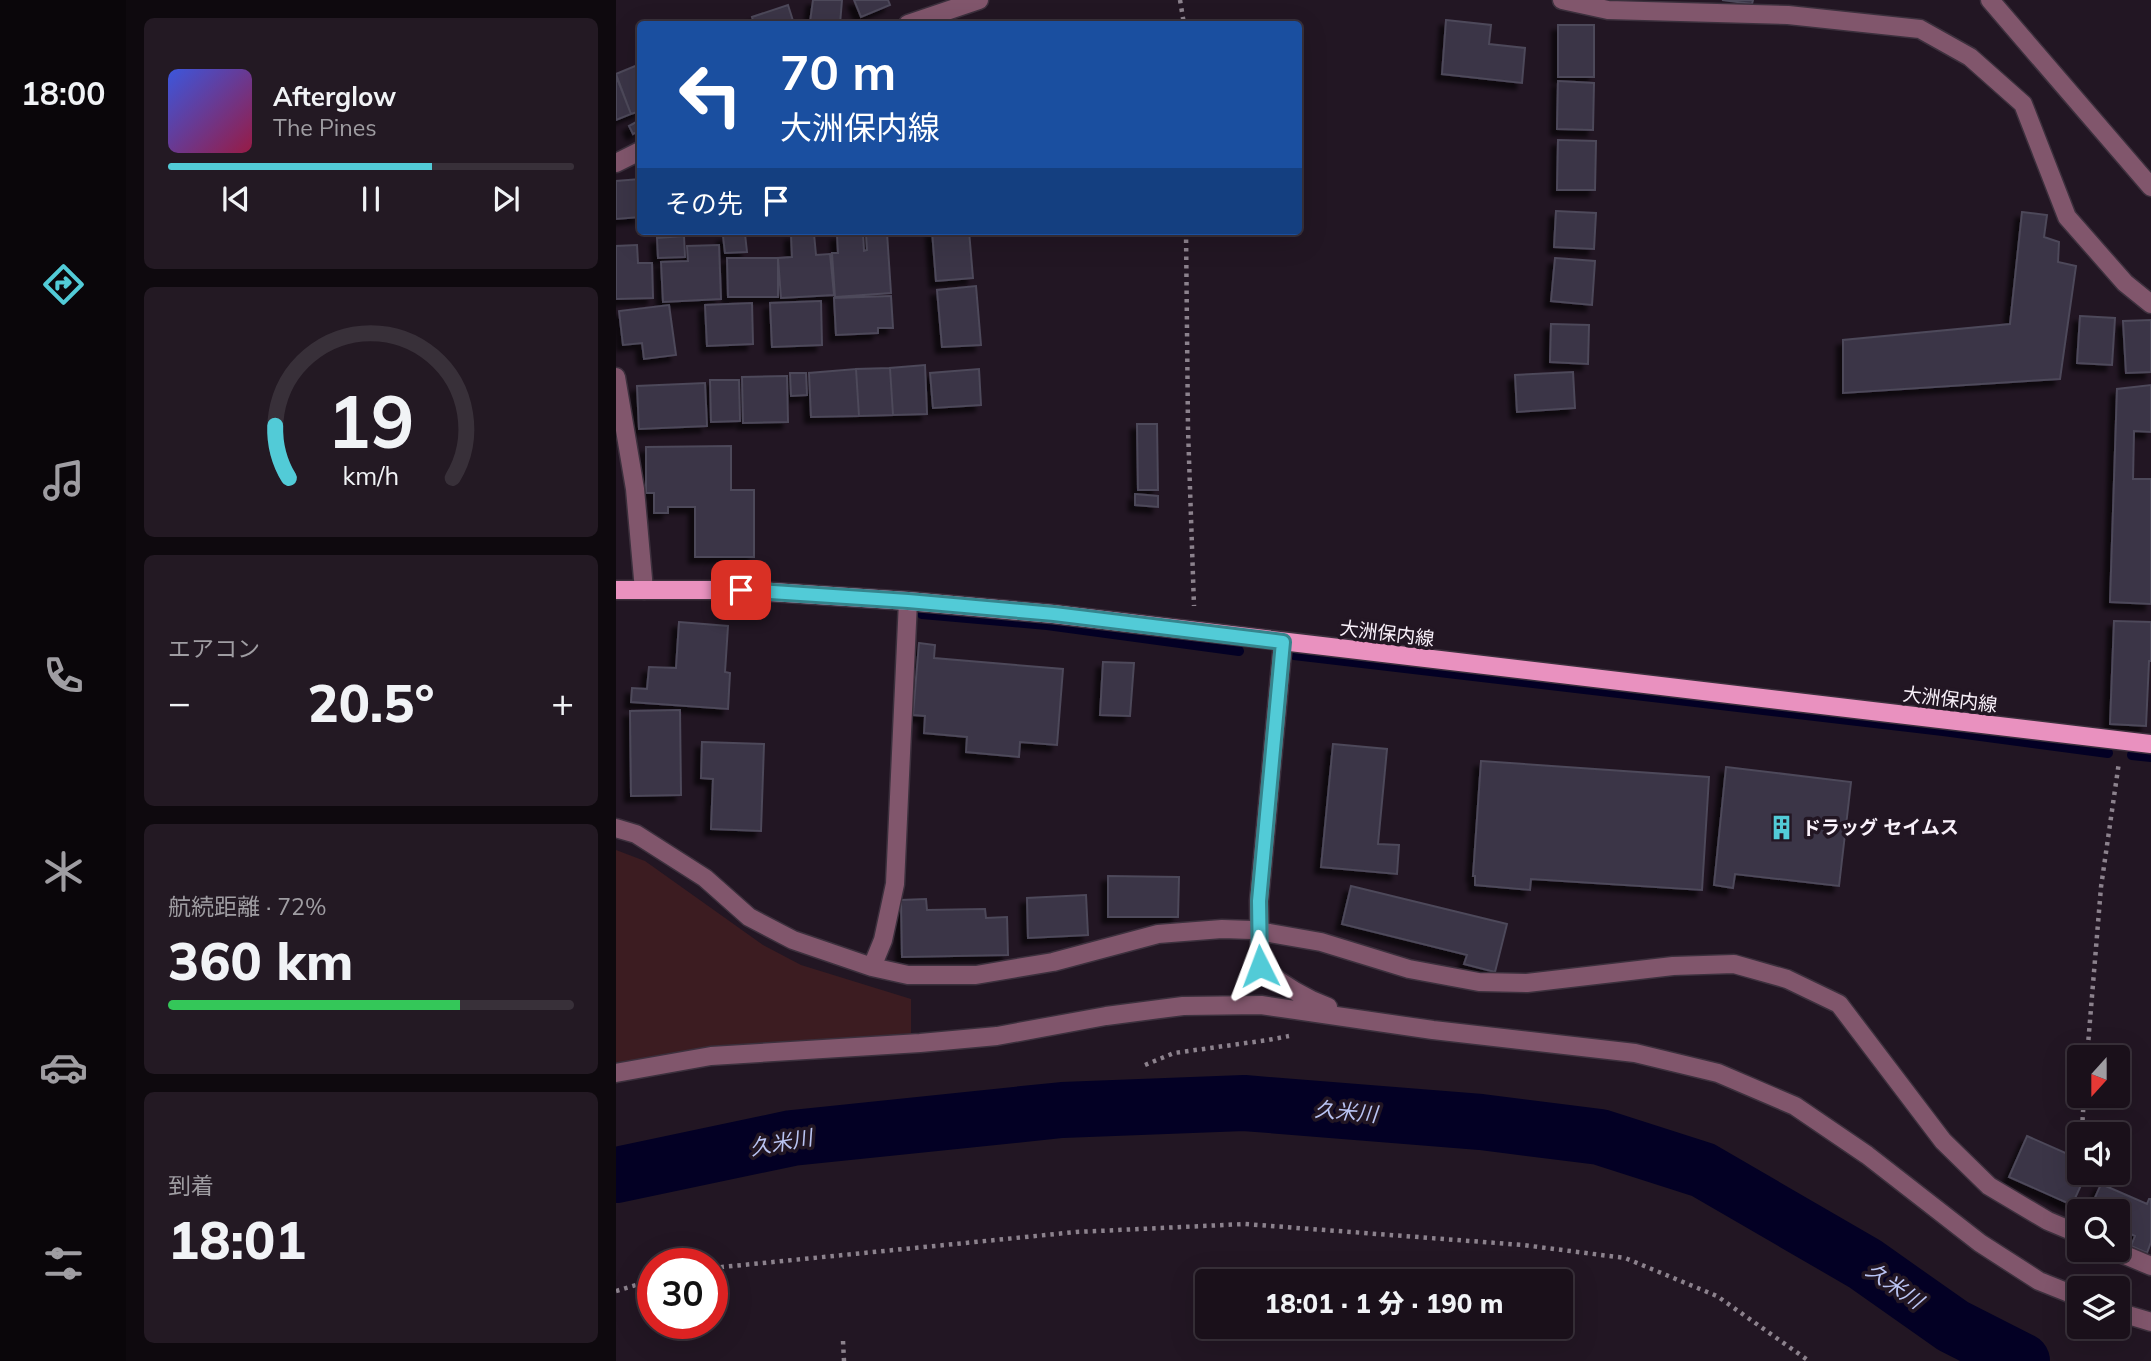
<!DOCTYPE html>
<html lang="ja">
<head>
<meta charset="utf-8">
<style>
	body { margin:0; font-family:Mulish,"Noto Sans JP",sans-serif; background:#231923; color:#f1f3f6; height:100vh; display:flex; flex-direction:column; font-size:26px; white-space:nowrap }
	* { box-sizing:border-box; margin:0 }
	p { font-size:23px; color:#9f9da2 }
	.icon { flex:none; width:38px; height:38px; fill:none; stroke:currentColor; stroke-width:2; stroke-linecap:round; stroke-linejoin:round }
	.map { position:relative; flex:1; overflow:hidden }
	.side { display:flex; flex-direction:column; gap:18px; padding:18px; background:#0e090e; width:490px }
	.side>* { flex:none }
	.top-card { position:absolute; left:21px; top:21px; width:665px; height:214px; border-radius:7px; box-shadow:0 7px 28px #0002,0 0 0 2px #383039; background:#1a4fa0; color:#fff; overflow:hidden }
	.needle { width:46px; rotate:201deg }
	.tools { position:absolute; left:1451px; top:1045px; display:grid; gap:14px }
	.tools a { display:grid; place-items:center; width:63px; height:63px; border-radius:7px; background:#1a101a; box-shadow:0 7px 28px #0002,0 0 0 2px #383039; font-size:35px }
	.speed { position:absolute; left:21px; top:1248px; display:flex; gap:14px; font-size:35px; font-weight:700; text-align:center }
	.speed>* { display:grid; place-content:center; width:91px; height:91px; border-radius:50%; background:#1a101a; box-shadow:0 7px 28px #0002,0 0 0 2px #383039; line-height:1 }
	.speed .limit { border:10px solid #d22; background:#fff; color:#111 }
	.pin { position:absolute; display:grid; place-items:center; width:60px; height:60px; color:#fff; margin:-30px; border-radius:14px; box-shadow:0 4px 10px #0006 }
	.me { position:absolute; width:77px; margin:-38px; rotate:357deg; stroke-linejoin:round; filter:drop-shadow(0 0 5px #0008) }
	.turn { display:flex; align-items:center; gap:24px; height:147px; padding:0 28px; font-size:32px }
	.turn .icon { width:91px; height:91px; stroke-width:2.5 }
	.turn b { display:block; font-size:49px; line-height:60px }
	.then { display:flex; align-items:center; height:66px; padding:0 28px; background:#0003; gap:14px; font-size:26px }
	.big { font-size:52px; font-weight:800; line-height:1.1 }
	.side .tile { flex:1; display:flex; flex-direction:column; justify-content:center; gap:10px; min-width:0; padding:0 24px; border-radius:10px; background:#231923 }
	.side .dial { align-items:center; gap:0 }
	.dial svg { height:182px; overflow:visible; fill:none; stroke:#383039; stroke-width:7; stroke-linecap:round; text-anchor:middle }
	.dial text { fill:#f1f3f6; stroke:none }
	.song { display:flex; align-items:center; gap:21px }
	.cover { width:84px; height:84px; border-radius:10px; background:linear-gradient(135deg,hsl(230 70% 55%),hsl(340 70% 35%)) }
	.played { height:7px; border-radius:4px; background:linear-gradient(90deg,#52cbd7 65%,#383039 65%) }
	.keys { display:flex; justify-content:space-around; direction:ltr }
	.heat { display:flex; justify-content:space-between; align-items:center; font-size:38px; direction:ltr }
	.charge { height:10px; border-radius:5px; background:linear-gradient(90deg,#34c759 72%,#383039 0) }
	.trip { position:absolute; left:579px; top:1269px; width:378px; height:70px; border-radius:7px; background:#1a101a; box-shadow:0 7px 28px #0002,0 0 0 2px #383039; font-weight:800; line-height:70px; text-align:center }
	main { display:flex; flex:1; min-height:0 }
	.tabs { display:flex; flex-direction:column; width:126px; justify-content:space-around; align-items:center; background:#0a060a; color:#9f9da2 }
	.tabs .icon { width:49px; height:49px }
	.tabs .on { color:#52cbd7 }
	.tabs b { font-size:32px; color:#f1f3f6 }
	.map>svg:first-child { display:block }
</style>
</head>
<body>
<main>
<nav class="tabs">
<b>18:00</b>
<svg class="icon on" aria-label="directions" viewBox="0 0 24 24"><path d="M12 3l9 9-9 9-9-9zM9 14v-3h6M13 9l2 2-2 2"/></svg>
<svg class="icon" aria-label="music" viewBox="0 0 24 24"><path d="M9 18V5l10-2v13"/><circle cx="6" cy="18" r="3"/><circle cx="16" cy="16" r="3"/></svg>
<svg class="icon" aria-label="phone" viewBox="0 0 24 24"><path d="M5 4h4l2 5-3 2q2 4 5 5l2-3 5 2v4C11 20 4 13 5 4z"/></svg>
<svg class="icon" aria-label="climate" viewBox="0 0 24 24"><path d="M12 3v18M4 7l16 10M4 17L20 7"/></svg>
<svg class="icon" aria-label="car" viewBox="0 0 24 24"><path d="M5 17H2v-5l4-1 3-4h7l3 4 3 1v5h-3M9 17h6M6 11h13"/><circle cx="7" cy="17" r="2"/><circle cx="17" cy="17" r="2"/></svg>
<svg class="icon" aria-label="filters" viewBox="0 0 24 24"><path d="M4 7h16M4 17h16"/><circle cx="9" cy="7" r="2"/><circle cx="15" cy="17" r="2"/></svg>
</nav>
<section class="side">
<div class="tile">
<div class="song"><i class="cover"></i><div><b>Afterglow</b><p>The Pines</p></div></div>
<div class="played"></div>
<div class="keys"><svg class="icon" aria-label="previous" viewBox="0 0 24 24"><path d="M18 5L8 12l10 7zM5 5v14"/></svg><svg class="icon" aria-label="pause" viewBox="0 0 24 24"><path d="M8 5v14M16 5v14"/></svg><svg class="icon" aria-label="next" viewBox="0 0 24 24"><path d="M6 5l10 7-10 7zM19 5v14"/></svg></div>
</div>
<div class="tile dial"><svg viewBox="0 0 100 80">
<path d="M14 69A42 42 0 1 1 86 69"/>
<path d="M14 69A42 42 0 0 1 8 46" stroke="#52cbd7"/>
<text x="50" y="56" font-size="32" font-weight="700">19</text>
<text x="50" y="72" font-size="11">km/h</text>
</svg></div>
<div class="tile"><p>エアコン</p>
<div class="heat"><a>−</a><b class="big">20.5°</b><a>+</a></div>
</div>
<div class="tile"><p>航続距離 · 72%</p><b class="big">360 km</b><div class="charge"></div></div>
<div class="tile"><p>到着</p><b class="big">18:01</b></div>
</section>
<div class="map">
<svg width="1535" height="1361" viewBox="0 0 1535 1361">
	<defs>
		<filter id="shadow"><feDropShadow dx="-6" dy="6" stdDeviation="2" flood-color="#0009"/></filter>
	</defs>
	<rect width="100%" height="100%" fill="#221623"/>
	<path fill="#3c1c21" d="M0,850L29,861L147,945L185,965L295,999V1035L96,1046L0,1064Z"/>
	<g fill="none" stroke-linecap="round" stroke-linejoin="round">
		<path stroke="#030024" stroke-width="10" d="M306,614L431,625L623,651
			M678,655L1327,731L1492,753
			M1516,755L1535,757"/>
		<path stroke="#030024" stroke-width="56" d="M0,1175L176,1138L446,1110L628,1103L865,1122L984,1137L1087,1170L1249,1264L1337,1326L1406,1361"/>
	</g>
	<path fill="#3a3546" stroke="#4d485a" stroke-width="2" filter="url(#shadow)" d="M197,0H226L224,24L194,22Z
		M238,0H272L274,5L245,17Z
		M1106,0H1137L1136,4Z
		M172,5L178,24H138L136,17Z
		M830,20L875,25L873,44L909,48L906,83L826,74Z
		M942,25H978V77H942Z
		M24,64V111L15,114L0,74Z
		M0,76L15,114L0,120Z
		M942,81L978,83L977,130L941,129Z
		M24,120V130L17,134L13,126Z
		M942,140L980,141L979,190H941Z
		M24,179V217L0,219V181Z
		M940,211L980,213L978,249L938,247Z
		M1406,212L1431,215L1428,237L1443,242L1442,262L1460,266L1444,379L1227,393V340L1394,324Z
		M316,231H353L357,278L320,281Z
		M247,233L248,251L251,250L250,234L271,233L275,293L219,297L216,253H222L221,235Z
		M129,234L131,252L109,253L107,236Z
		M198,234L200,255L214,254L218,295L165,298L162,258L176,257L175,235Z
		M68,236L69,257L42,258L41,238Z
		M21,245L22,263H36L37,298L0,299V246Z
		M103,245L105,299L47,302L45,262L72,261L71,246Z
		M111,258H162V297H112Z
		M939,258L979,261L976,305L935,301Z
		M360,286L365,345L326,347L321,290Z
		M275,296L277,328H262V333L220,335L218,298Z
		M205,301L206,345L156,347L154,303Z
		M136,303L137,344L91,346L89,305Z
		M53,305L60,355L28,359L26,343L7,345L3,311Z
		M1464,316L1499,318L1496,365L1461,363Z
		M1535,320V372L1510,373L1507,321Z
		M935,324L973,325L972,364L934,362Z
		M309,365L311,414L277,415L274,368Z
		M274,368L277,415L243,416L240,369Z
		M240,369L243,416L195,417L193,373Z
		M363,369L365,405L317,408L314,373Z
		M957,372L959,408L901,412L899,375Z
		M174,373H190L191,395L175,396Z
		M171,376L172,422L127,423L126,377Z
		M94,380H123L124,421L95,422Z
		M89,383L91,426L23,429L21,386Z
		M1535,385V432L1518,431L1517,479H1535V604L1494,602L1501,389Z
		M521,424H541L542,490H522Z
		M115,446V490H138V557H79V507H52V513H38V493H30V447Z
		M519,494L542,496V507L519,505Z
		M1498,621L1535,622V661H1533L1530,726L1494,724Z
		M63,622L112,626L109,672L114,673L112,709L15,702L16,688L31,689L33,667L60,668Z
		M303,643L319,645L318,658L447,669L441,745L404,742L403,757L350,752L351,737L308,733L309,716L297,715Z
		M487,662L518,663L514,716L484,715Z
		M64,710L65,795L15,796L14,711Z
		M86,742L148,744L145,831L95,829L97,779L85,778Z
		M717,744L771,749L762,844L783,845L781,874L705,867Z
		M865,761L1093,777L1086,890L915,879L914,890L859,885V876H857Z
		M1110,767L1235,782L1223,886L1119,874L1117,888L1098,885Z
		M492,876L563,877L562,917H492Z
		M735,886L891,924L879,972L848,964L851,955L726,924Z
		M470,895L472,935L412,938L411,898Z
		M310,899L311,910L369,909L370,918L391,917L392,955L286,957L285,900Z
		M1411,1136L1463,1159V1172H1471L1456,1205L1393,1177Z
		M1485,1184L1531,1204L1533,1199H1535V1242L1531,1253L1515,1246L1519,1236L1502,1228V1211H1473Z"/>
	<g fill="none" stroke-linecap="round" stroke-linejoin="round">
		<defs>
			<path id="minor" d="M946,0L992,10L1172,15L1304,29L1354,57L1407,104L1451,217L1509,283L1535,304
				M1374,0L1535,187
				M292,24L363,0
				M0,163L24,151
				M0,377L19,489L28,590
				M667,642L643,901L644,966C665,984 686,997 712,1007
				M0,828L20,834L89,878L133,917L177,940L256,967L292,975H360L437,962L542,934L606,929L636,930L705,942L793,969L863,982L911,983L1057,966L1118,964L1171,979L1223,1004L1327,1141L1373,1186L1432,1221L1463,1234
				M256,967L267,940L279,884L292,601
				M0,1073L95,1056L304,1043L381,1036L490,1016L567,1006L645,1005L817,1030L1019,1053L1102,1073L1179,1106L1251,1155L1364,1243L1423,1281L1463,1297
				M1497,1250L1535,1266
				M1502,1312L1535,1322"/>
			<path id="major" d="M0,590H125L292,601L437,614L1535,744"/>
		</defs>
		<use href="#minor" stroke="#3c303d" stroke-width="21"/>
		<use href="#major" stroke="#3c303d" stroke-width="21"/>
		<path stroke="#8c828d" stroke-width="4.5" stroke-dasharray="3.5 5" stroke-linecap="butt" d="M564,0L568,24
			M570,231L572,429L578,606
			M1471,1057L1485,887L1503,762
			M529,1065L558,1053L652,1040L673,1036
			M1466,1129L1468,1096
			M96,1268L460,1232L629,1224L907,1245L1009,1258L1101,1296L1193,1361
			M0,1291L37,1280
			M227,1341L228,1361"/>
		<use href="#minor" stroke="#81566c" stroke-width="18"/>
		<use href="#major" stroke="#e991bf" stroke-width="18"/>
	</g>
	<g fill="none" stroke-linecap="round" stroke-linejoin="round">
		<defs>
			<path id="route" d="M125,590L292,601L438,614L667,642L643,901L644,966"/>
		</defs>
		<use href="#route" stroke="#35848c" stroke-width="18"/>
		<use href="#route" stroke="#52cbd7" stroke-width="12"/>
	</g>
	<defs>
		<symbol id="building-bare" viewBox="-9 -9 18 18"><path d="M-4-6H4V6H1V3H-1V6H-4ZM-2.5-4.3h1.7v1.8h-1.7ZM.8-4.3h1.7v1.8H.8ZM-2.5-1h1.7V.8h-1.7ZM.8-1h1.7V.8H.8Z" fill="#52cbd7" stroke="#221623" stroke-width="2.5" paint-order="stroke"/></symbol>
	</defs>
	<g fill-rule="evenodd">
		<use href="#building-bare" x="1148" y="810" width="35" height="35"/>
	</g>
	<g text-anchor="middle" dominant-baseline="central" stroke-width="7" stroke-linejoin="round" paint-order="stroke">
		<g font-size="19" fill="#f9f1fa" stroke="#221623">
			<text transform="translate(771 633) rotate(7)">大洲保内線</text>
			<text transform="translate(1334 699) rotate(7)">大洲保内線</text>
		</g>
		<g font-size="19" font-weight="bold" fill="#f9f1fa" stroke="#221623" text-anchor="start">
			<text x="1186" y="827">ドラッグ セイムス</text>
		</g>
		<g font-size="21" font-style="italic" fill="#bac4f3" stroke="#221623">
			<text transform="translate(730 1111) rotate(5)">久米川</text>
			<text transform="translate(165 1142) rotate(-10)">久米川</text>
			<text transform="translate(1279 1285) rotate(35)">久米川</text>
		</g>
	</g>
</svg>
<div class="tools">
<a><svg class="needle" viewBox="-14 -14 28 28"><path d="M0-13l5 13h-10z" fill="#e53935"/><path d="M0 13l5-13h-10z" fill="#9f9da2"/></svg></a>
<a><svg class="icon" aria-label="sound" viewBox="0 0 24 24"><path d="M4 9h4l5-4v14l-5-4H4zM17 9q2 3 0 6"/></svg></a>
<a><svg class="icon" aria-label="search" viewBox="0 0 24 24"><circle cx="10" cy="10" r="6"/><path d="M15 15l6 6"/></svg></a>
<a><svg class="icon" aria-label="layers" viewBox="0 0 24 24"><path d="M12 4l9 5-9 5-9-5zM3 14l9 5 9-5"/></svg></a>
</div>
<div class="speed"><div class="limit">30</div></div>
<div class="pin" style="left:125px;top:590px;background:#d93025"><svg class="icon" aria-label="arrive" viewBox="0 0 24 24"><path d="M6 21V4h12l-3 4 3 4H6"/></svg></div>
<svg class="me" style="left:644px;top:966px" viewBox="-20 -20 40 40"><path d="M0-17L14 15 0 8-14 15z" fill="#52cbd7" stroke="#fff" stroke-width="4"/></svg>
<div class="trip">18:01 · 1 分 · 190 m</div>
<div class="top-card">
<div class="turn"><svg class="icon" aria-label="left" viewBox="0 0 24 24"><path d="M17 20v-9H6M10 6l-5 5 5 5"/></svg><div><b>70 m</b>大洲保内線</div></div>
<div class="then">その先<svg class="icon" aria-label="arrive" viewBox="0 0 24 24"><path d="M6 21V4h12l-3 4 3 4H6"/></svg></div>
</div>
</div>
</main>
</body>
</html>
